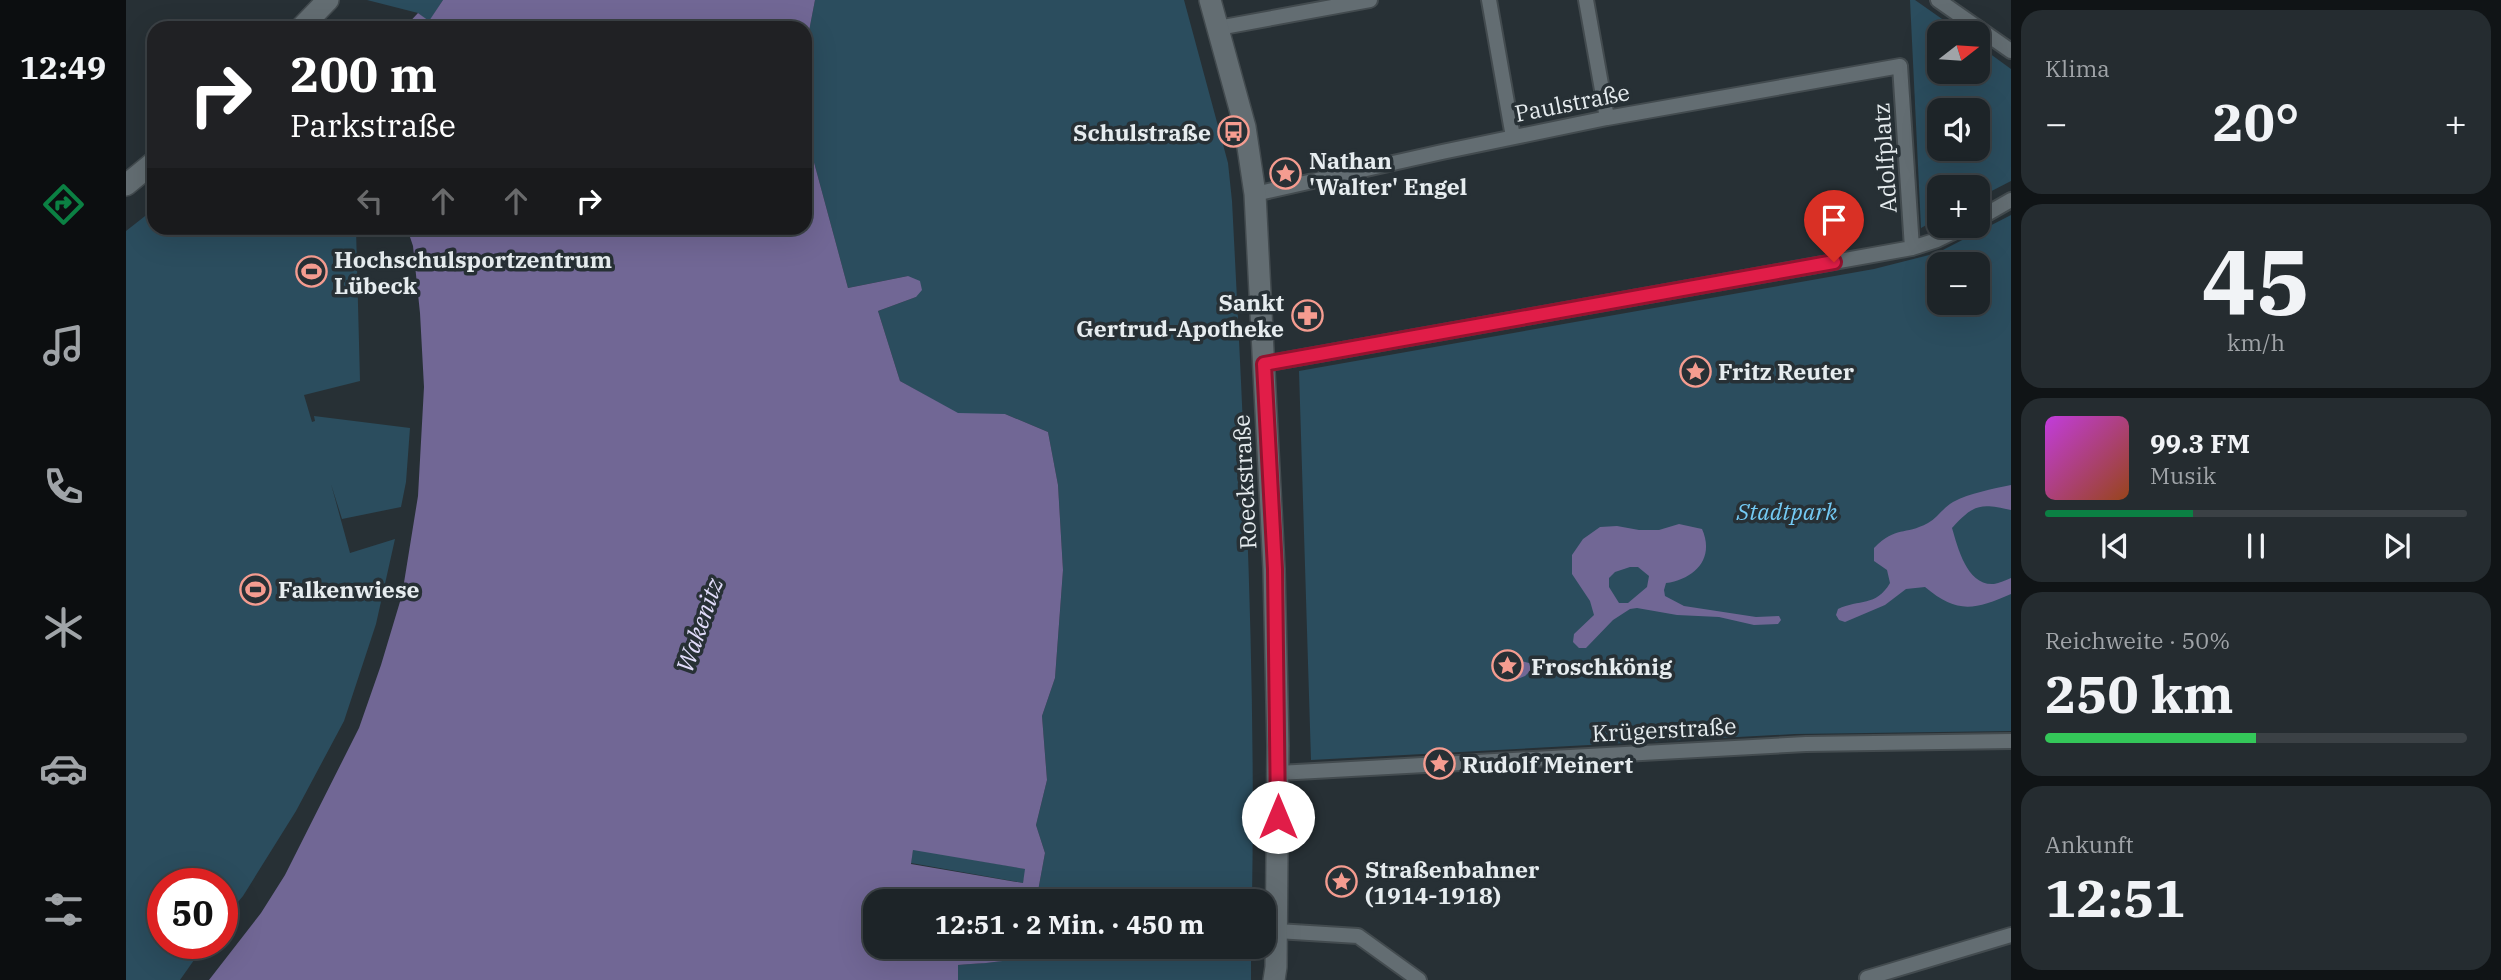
<!DOCTYPE html>
<html lang="de">
<head>
<meta charset="utf-8">
<style>
	body { margin:0; font-family:"IBM Plex Serif",serif; background:#252c30; color:#f1f3f6; height:100vh; display:flex; flex-direction:column; font-size:26px; white-space:nowrap }
	* { box-sizing:border-box; margin:0 }
	p { font-size:23px; color:#a0a4a8 }
	.icon { flex:none; width:38px; height:38px; fill:none; stroke:currentColor; stroke-width:2; stroke-linecap:round; stroke-linejoin:round }
	.map { position:relative; flex:1; overflow:hidden }
	.details { display:flex; flex-direction:column; gap:10px; padding:10px; background:#101416; width:490px }
	.details>* { flex:none }
	.hud { position:absolute; left:21px; top:21px; width:665px; height:214px; border-radius:21px; box-shadow:0 7px 28px #0002,0 0 0 2px #3b4145; background:#202124; color:#fff; overflow:hidden }
	.needle { width:46px; rotate:73deg }
	.tools { position:absolute; left:1801px; top:21px; display:grid; gap:14px }
	.tools a { display:grid; place-items:center; width:63px; height:63px; border-radius:14px; background:#1d2428; box-shadow:0 7px 28px #0002,0 0 0 2px #3b4145; font-size:35px }
	.speed { position:absolute; left:21px; top:868px; display:flex; gap:14px; font-size:35px; font-weight:700; text-align:center }
	.speed>* { display:grid; place-content:center; width:91px; height:91px; border-radius:50%; background:#1d2428; box-shadow:0 7px 28px #0002,0 0 0 2px #3b4145; line-height:1 }
	.speed .limit { border:10px solid #d22; background:#fff; color:#111 }
	.pin { position:absolute; display:grid; place-items:center; width:60px; height:60px; color:#fff; margin:-72px -30px; border-radius:50% 50% 50% 0; rotate:-45deg; box-shadow:0 0 7px #0007 }
	.pin .icon { rotate:45deg }
	.me { position:absolute; width:77px; margin:-38px; rotate:0deg; stroke-linejoin:round; filter:drop-shadow(0 0 5px #0008) }
	.turn { display:flex; align-items:center; gap:24px; height:147px; padding:0 28px; font-size:32px }
	.turn .icon { width:91px; height:91px; stroke-width:2.5 }
	.turn b { display:block; font-size:49px; line-height:60px }
	.lanes { display:flex; align-items:center; height:66px; padding:0 28px; background:#0003; justify-content:center; gap:35px; direction:ltr }
	.lanes .off { opacity:.35 }
	.big { font-size:52px; font-weight:700; line-height:1.1 }
	.details .card { flex:1; display:flex; flex-direction:column; justify-content:center; gap:10px; min-width:0; padding:0 24px; border-radius:21px; background:#252c30 }
	.details .dial { align-items:center; gap:0 }
	.dial b { font-size:91px; line-height:1 }
	.song { display:flex; align-items:center; gap:21px }
	.cover { width:84px; height:84px; border-radius:10px; background:linear-gradient(135deg,hsl(290 70% 55%),hsl(20 70% 35%)) }
	.played { height:7px; border-radius:4px; background:linear-gradient(90deg,#0b8043 35%,#3b4145 35%) }
	.keys { display:flex; justify-content:space-around; direction:ltr }
	.heat { display:flex; justify-content:space-between; align-items:center; font-size:38px; direction:ltr }
	.charge { height:10px; border-radius:5px; background:linear-gradient(90deg,#34c759 50%,#3b4145 0) }
	.trip { position:absolute; left:737px; top:889px; width:413px; height:70px; border-radius:21px; background:#1d2428; box-shadow:0 7px 28px #0002,0 0 0 2px #3b4145; font-weight:700; line-height:70px; text-align:center }
	main { display:flex; flex:1; min-height:0 }
	.dock { display:flex; flex-direction:column; width:126px; justify-content:space-around; align-items:center; background:#0c0e10; color:#a0a4a8 }
	.dock .icon { width:49px; height:49px }
	.dock .selected { color:#0b8043 }
	.dock b { font-size:32px; color:#f1f3f6 }
	.map>svg:first-child { display:block }
</style>
</head>
<body>
<main>
<nav class="dock">
<b>12:49</b>
<svg class="icon selected" aria-label="directions" viewBox="0 0 24 24"><path d="M12 3l9 9-9 9-9-9zM9 14v-3h6M13 9l2 2-2 2"/></svg>
<svg class="icon" aria-label="music" viewBox="0 0 24 24"><path d="M9 18V5l10-2v13"/><circle cx="6" cy="18" r="3"/><circle cx="16" cy="16" r="3"/></svg>
<svg class="icon" aria-label="phone" viewBox="0 0 24 24"><path d="M5 4h4l2 5-3 2q2 4 5 5l2-3 5 2v4C11 20 4 13 5 4z"/></svg>
<svg class="icon" aria-label="climate" viewBox="0 0 24 24"><path d="M12 3v18M4 7l16 10M4 17L20 7"/></svg>
<svg class="icon" aria-label="car" viewBox="0 0 24 24"><path d="M5 17H2v-5l4-1 3-4h7l3 4 3 1v5h-3M9 17h6M6 11h13"/><circle cx="7" cy="17" r="2"/><circle cx="17" cy="17" r="2"/></svg>
<svg class="icon" aria-label="filters" viewBox="0 0 24 24"><path d="M4 7h16M4 17h16"/><circle cx="9" cy="7" r="2"/><circle cx="15" cy="17" r="2"/></svg>
</nav>
<div class="map">
<svg width="1885" height="980" viewBox="0 0 1885 980">
	<rect width="100%" height="100%" fill="#273035"/>
	<path fill="#2b4d5e" fill-rule="evenodd" d="M241,0H317L303,22L292,13Z
		M689,0H1058L1102,163L1106,201C1118,435 1130,667 1126,901H915L912,891L919,853L910,825L921,780L916,716L929,678L937,570L932,485L922,432L879,414H832L774,381L752,311L790,297L782,276L722,288L679,129V52Z
		M1784,0H1789L1836,33H1813V72H1852V45L1885,69V181L1852,198V187H1813V218L1795,228ZM1813,110H1852V149H1813Z
		M28,209V228H230L234,381L178,395L186,422L189,421L188,416L284,428L280,482L275,507L216,519L205,484L224,553L269,539L250,624L218,721L170,811L117,896L96,921V884H37V943H80L54,980H0V231Z
		M1885,215V731L1669,734L1185,760L1173,371L1748,269L1811,253ZM1813,264H1852V303H1813Z
		M787,849L900,869L897,883L785,863Z
		M912,947H1125V980H832V965C853,963 897,963 912,947Z"/>
	<path fill="#716795" fill-rule="evenodd" d="M317,0H689L679,52V28H278L292,13L303,21Z
		M679,129L722,288L782,276L794,281L796,290L790,297L752,311L774,381L832,413L879,414L922,432L932,485L937,570L929,678L916,716L921,780L910,825L919,853L912,891L915,901H749V947H912C898,963 853,963 832,965V980H83L135,913L159,875L233,728L255,665L276,595L292,496L298,387L294,313L287,246L282,231L285,228H679ZM787,850L899,869L897,883L785,864Z
		M1885,485V510C1854,503 1848,504 1826,528C1832,548 1841,586 1868,584C1873,583 1880,580 1885,578V594C1848,610 1831,614 1799,587L1780,589L1759,605L1719,622L1713,620L1710,615L1712,609C1733,599 1750,607 1764,583L1761,570L1748,561V548C1771,525 1778,536 1802,523C1811,518 1817,508 1827,502C1844,493 1866,489 1885,485Z
		M1553,524L1576,529C1589,558 1569,579 1540,583L1538,590L1539,596L1558,606L1630,617L1653,616L1655,620L1652,624L1628,625L1593,617L1551,615L1511,608L1504,609L1487,620L1460,648H1453L1447,642L1448,634L1468,615L1464,601L1446,574V555L1457,539L1474,527L1491,526L1513,530H1533ZM1504,567H1512L1523,576L1521,587L1502,603H1493L1483,587V578L1489,572Z
		M1390,660L1403,663L1405,670L1399,676L1389,680L1384,671L1383,663Z"/>
	<g fill="none" stroke-linecap="round" stroke-linejoin="round">
		<defs>
			<path id="street" d="M1363,0L1387,137
				M1460,0L1481,118
				M1812,0L1885,51
				M1092,28L1244,0
				M1129,194L1316,152L1481,118L1774,66L1786,248
				M1852,219L1885,200
				M1138,364L1786,248L1811,240L1840,226
				M1152,773L1680,744L1885,741
				M1151,931L1232,936L1293,980
				M1741,978L1885,935"/>
			<path id="secondary" d="M1084,0L1119,127L1129,194L1148,569L1152,746L1150,967L1148,980
				M175,28L202,0
				M0,185L28,162"/>
		</defs>
		<use href="#street" stroke="#434b4f" stroke-width="18"/>
		<use href="#secondary" stroke="#434b4f" stroke-width="24"/>
		<use href="#street" stroke="#636d72" stroke-width="14"/>
		<use href="#secondary" stroke="#636d72" stroke-width="21"/>
	</g>
	<g fill="none" stroke-linecap="round" stroke-linejoin="round">
		<defs>
			<path id="route" d="M1152,817L1149,569L1138,364L1708,262"/>
		</defs>
		<use href="#route" stroke="#92132f" stroke-width="18"/>
		<use href="#route" stroke="#e11d48" stroke-width="12"/>
	</g>
	<defs>
		<symbol id="bus-ring" viewBox="-11 -11 22 22"><circle r="9.5" fill="#273035" stroke="#f59c90" stroke-width="1.5"/><path d="M-5-6H5V4H4V6H2V4H-2V6H-4V4H-5ZM-3.5-4V0h7V-4ZM-3.5 1.2v1.5H-2V1.2ZM2 1.2v1.5H3.5V1.2Z" fill="#f59c90"/></symbol>
		<symbol id="sight-ring" viewBox="-11 -11 22 22"><circle r="9.5" fill="#273035" stroke="#f59c90" stroke-width="1.5"/><path d="M0-6L1.8-2.2L6-1.7L2.9 1.2L3.7 5.4L0 3.3L-3.7 5.4L-2.9 1.2L-6-1.7L-1.8-2.2Z" fill="#f59c90"/></symbol>
		<symbol id="stadium-ring" viewBox="-11 -11 22 22"><circle r="9.5" fill="#273035" stroke="#f59c90" stroke-width="1.5"/><path d="M0-5a6.5 5 0 1 0 0 10a6.5 5 0 1 0 0-10ZM-3.5-1.8h7v3.6h-7Z" fill="#f59c90"/></symbol>
		<symbol id="pharmacy-ring" viewBox="-11 -11 22 22"><circle r="9.5" fill="#273035" stroke="#f59c90" stroke-width="1.5"/><path d="M-2-6h4v4h4v4h-4v4h-4v-4h-4v-4h4Z" fill="#f59c90"/></symbol>
	</defs>
	<g fill-rule="evenodd">
		<use href="#bus-ring" x="1090" y="114" width="35" height="35"/>
		<use href="#sight-ring" x="1142" y="156" width="35" height="35"/>
		<use href="#stadium-ring" x="168" y="254" width="35" height="35"/>
		<use href="#pharmacy-ring" x="1164" y="298" width="35" height="35"/>
		<use href="#sight-ring" x="1552" y="354" width="35" height="35"/>
		<use href="#stadium-ring" x="112" y="572" width="35" height="35"/>
		<use href="#sight-ring" x="1364" y="648" width="35" height="35"/>
		<use href="#sight-ring" x="1296" y="746" width="35" height="35"/>
		<use href="#sight-ring" x="1198" y="864" width="35" height="35"/>
	</g>
	<g text-anchor="middle" dominant-baseline="central" stroke-width="7" stroke-linejoin="round" paint-order="stroke">
		<g font-size="23" fill="#e6ecef" stroke="#273035">
			<text transform="translate(1446 102) rotate(-11)">Paulstraße</text>
			<text transform="translate(1758 158) rotate(-94)">Adolfplatz</text>
			<text transform="translate(1118 482) rotate(-93)">Roeckstraße</text>
			<text transform="translate(1538 729) rotate(-3)">Krügerstraße</text>
		</g>
		<g font-size="23" font-weight="bold" fill="#e6ecef" stroke="#273035" text-anchor="start">
			<text x="1085" y="132" text-anchor="end">Schulstraße</text>
			<text x="1183" y="160">Nathan<tspan x="1183" dy="26">'Walter' Engel</tspan></text>
			<text x="208" y="259">Hochschulsportzentrum<tspan x="208" dy="26">Lübeck</tspan></text>
			<text x="1158" y="302" text-anchor="end">Sankt<tspan x="1158" dy="26">Gertrud-Apotheke</tspan></text>
			<text x="1592" y="371">Fritz Reuter</text>
			<text x="152" y="589">Falkenwiese</text>
			<text x="1405" y="666">Froschkönig</text>
			<text x="1336" y="764">Rudolf Meinert</text>
			<text x="1239" y="869">Straßenbahner<tspan x="1239" dy="26">(1914-1918)</tspan></text>
		</g>
		<g font-size="23" font-style="italic" fill="#74caf4" stroke="#273035">
			<text x="1661" y="511">Stadtpark</text>
		</g>
		<g font-size="24" font-style="italic" fill="#e2ddfb" stroke="#273035">
			<text transform="translate(573 625) rotate(-71)">Wakenitz</text>
		</g>
	</g>
</svg>
<div class="tools">
<a><svg class="needle" viewBox="-14 -14 28 28"><path d="M0-13l5 13h-10z" fill="#e53935"/><path d="M0 13l5-13h-10z" fill="#a0a4a8"/></svg></a>
<a><svg class="icon" aria-label="sound" viewBox="0 0 24 24"><path d="M4 9h4l5-4v14l-5-4H4zM17 9q2 3 0 6"/></svg></a>
<a>+</a>
<a>−</a>
</div>
<div class="speed"><div class="limit">50</div></div>
<div class="pin" style="left:1708px;top:262px;background:#d93025"><svg class="icon" aria-label="arrive" viewBox="0 0 24 24"><path d="M6 21V4h12l-3 4 3 4H6"/></svg></div>
<svg class="me" style="left:1152px;top:817px" viewBox="-20 -20 40 40"><circle r="19" fill="#fff"/><path d="M0-13L10 11 0 6-10 11z" fill="#e11d48"/></svg>
<div class="trip">12:51 · 2 Min. · 450 m</div>
<div class="hud">
<div class="turn"><svg class="icon" aria-label="right" viewBox="0 0 24 24"><path d="M7 20v-9h11M14 6l5 5-5 5"/></svg><div><b>200 m</b>Parkstraße</div></div>
<div class="lanes"><svg class="icon off" aria-label="left" viewBox="0 0 24 24"><path d="M17 20v-9H6M10 6l-5 5 5 5"/></svg><svg class="icon off" aria-label="ahead" viewBox="0 0 24 24"><path d="M12 20V5M6 11l6-6 6 6"/></svg><svg class="icon off" aria-label="ahead" viewBox="0 0 24 24"><path d="M12 20V5M6 11l6-6 6 6"/></svg><svg class="icon" aria-label="right" viewBox="0 0 24 24"><path d="M7 20v-9h11M14 6l5 5-5 5"/></svg></div>
</div>
</div>
<section class="details">
<div class="card"><p>Klima</p>
<div class="heat"><a>−</a><b class="big">20°</b><a>+</a></div>
</div>
<div class="card dial"><b>45</b><p>km/h</p></div>
<div class="card">
<div class="song"><i class="cover"></i><div><b>99.3 FM</b><p>Musik</p></div></div>
<div class="played"></div>
<div class="keys"><svg class="icon" aria-label="previous" viewBox="0 0 24 24"><path d="M18 5L8 12l10 7zM5 5v14"/></svg><svg class="icon" aria-label="pause" viewBox="0 0 24 24"><path d="M8 5v14M16 5v14"/></svg><svg class="icon" aria-label="next" viewBox="0 0 24 24"><path d="M6 5l10 7-10 7zM19 5v14"/></svg></div>
</div>
<div class="card"><p>Reichweite · 50%</p><b class="big">250 km</b><div class="charge"></div></div>
<div class="card"><p>Ankunft</p><b class="big">12:51</b></div>
</section>
</main>
</body>
</html>
